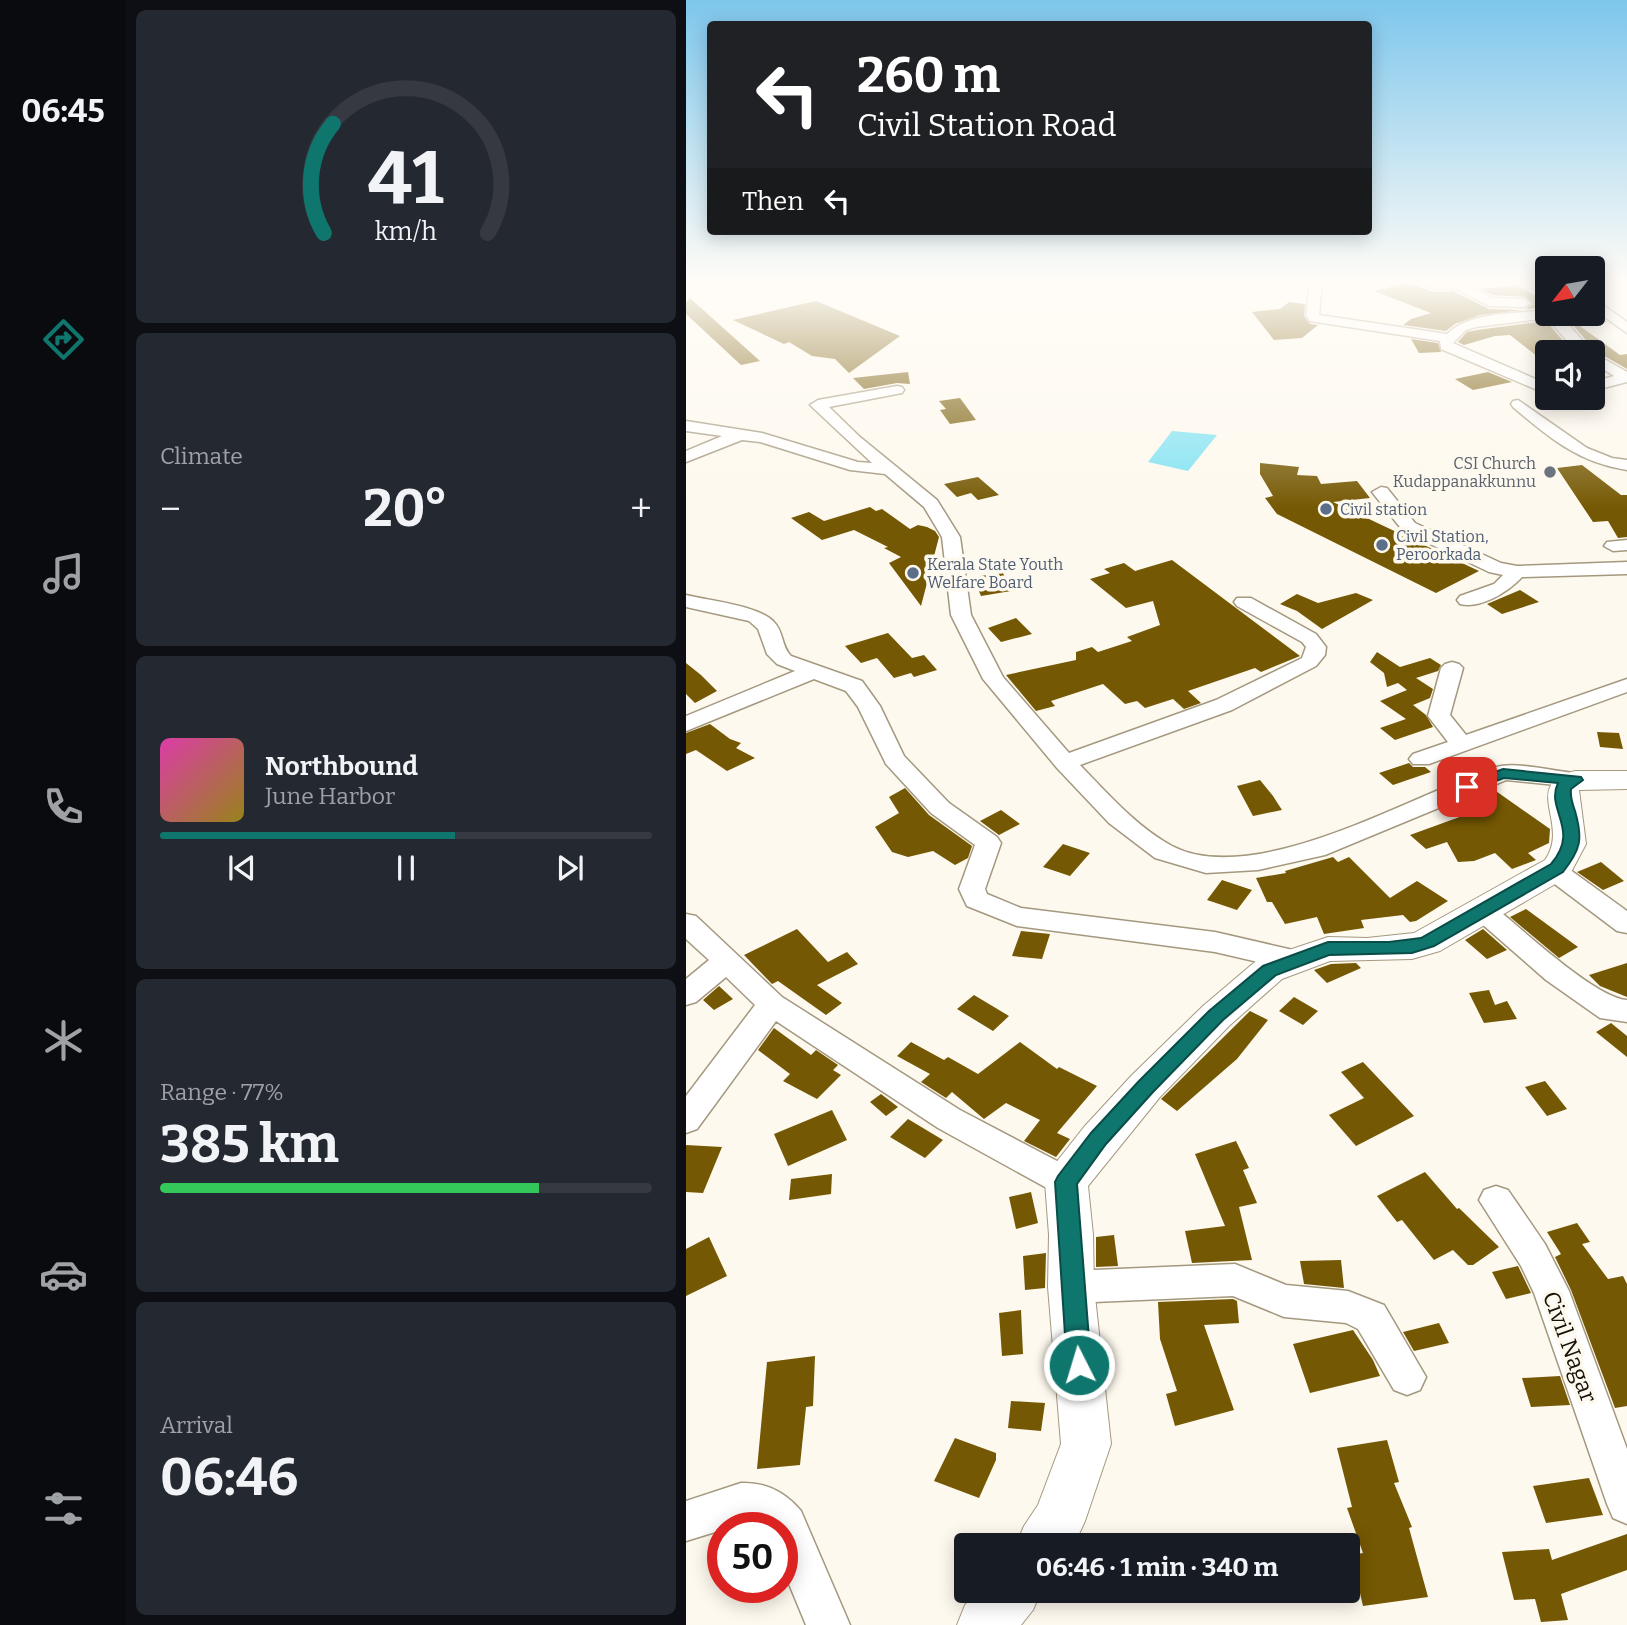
<!DOCTYPE html>
<html lang="en">
<head>
<meta charset="utf-8">
<style>
	body { margin:0; font-family:Bitter,serif; background:#242831; color:#f1f3f6; height:100vh; display:flex; flex-direction:column; font-size:26px; white-space:nowrap }
	* { box-sizing:border-box; margin:0 }
	p { font-size:23px; color:#9ea1a6 }
	.icon { flex:none; width:38px; height:38px; fill:none; stroke:currentColor; stroke-width:2; stroke-linecap:round; stroke-linejoin:round }
	.map { position:relative; flex:1; overflow:hidden }
	.side { display:flex; flex-direction:column; gap:10px; padding:10px; background:#0d0f14; width:560px }
	.side>* { flex:none }
	.hud { position:absolute; left:21px; top:21px; width:665px; height:214px; border-radius:7px; box-shadow:0 4px 18px #0003; background:#202124; color:#fff; overflow:hidden }
	.needle { width:46px; rotate:239deg }
	.buttons { position:absolute; left:849px; top:256px; display:grid; gap:14px }
	.buttons a { display:grid; place-items:center; width:70px; height:70px; border-radius:7px; background:#171b24; box-shadow:0 4px 18px #0003; font-size:35px }
	.speed { position:absolute; left:21px; top:1512px; display:flex; gap:14px; font-size:35px; font-weight:700; text-align:center }
	.speed>* { display:grid; place-content:center; width:91px; height:91px; border-radius:50%; background:#171b24; box-shadow:0 4px 18px #0003; line-height:1 }
	.speed .limit { border:10px solid #d22; background:#fff; color:#111 }
	.pin { position:absolute; display:grid; place-items:center; width:60px; height:60px; color:#fff; margin:-30px; border-radius:14px; box-shadow:0 4px 10px #0006 }
	.me { position:absolute; width:77px; margin:-38px; rotate:355deg; stroke-linejoin:round; filter:drop-shadow(0 0 5px #0008) }
	.turn { display:flex; align-items:center; gap:24px; height:147px; padding:0 35px; font-size:32px }
	.turn .icon { width:91px; height:91px; stroke-width:2.5 }
	.turn b { display:block; font-size:49px; line-height:60px }
	.then { display:flex; align-items:center; height:66px; padding:0 35px; background:#0003; gap:14px; font-size:26px }
	.big { font-size:52px; font-weight:700; line-height:1.1 }
	.side .widget { flex:1; display:flex; flex-direction:column; justify-content:center; gap:10px; min-width:0; padding:0 24px; border-radius:10px; background:#242831 }
	.side .dial { align-items:center; gap:0 }
	.dial svg { height:182px; overflow:visible; fill:none; stroke:#363941; stroke-width:7; stroke-linecap:round; text-anchor:middle }
	.dial text { fill:#f1f3f6; stroke:none }
	.song { display:flex; align-items:center; gap:21px }
	.cover { width:84px; height:84px; border-radius:10px; background:linear-gradient(135deg,hsl(320 70% 55%),hsl(50 70% 35%)) }
	.played { height:7px; border-radius:4px; background:linear-gradient(90deg,#0f766e 60%,#363941 60%) }
	.keys { display:flex; justify-content:space-around; direction:ltr }
	.heat { display:flex; justify-content:space-between; align-items:center; font-size:38px; direction:ltr }
	.charge { height:10px; border-radius:5px; background:linear-gradient(90deg,#34c759 77%,#363941 0) }
	.trip { position:absolute; left:268px; top:1533px; width:406px; height:70px; border-radius:7px; background:#171b24; box-shadow:0 4px 18px #0003; font-weight:700; line-height:70px; text-align:center }
	main { display:flex; flex:1; min-height:0 }
	.tab-bar { display:flex; flex-direction:column; width:126px; justify-content:space-around; align-items:center; background:#090b0e; color:#9ea1a6 }
	.tab-bar .icon { width:49px; height:49px }
	.tab-bar .on { color:#0f766e }
	.tab-bar b { font-size:32px; color:#f1f3f6 }
	.map>svg:first-child { display:block }
</style>
</head>
<body>
<main>
<nav class="tab-bar">
<b>06:45</b>
<svg class="icon on" aria-label="directions" viewBox="0 0 24 24"><path d="M12 3l9 9-9 9-9-9zM9 14v-3h6M13 9l2 2-2 2"/></svg>
<svg class="icon" aria-label="music" viewBox="0 0 24 24"><path d="M9 18V5l10-2v13"/><circle cx="6" cy="18" r="3"/><circle cx="16" cy="16" r="3"/></svg>
<svg class="icon" aria-label="phone" viewBox="0 0 24 24"><path d="M5 4h4l2 5-3 2q2 4 5 5l2-3 5 2v4C11 20 4 13 5 4z"/></svg>
<svg class="icon" aria-label="climate" viewBox="0 0 24 24"><path d="M12 3v18M4 7l16 10M4 17L20 7"/></svg>
<svg class="icon" aria-label="car" viewBox="0 0 24 24"><path d="M5 17H2v-5l4-1 3-4h7l3 4 3 1v5h-3M9 17h6M6 11h13"/><circle cx="7" cy="17" r="2"/><circle cx="17" cy="17" r="2"/></svg>
<svg class="icon" aria-label="filters" viewBox="0 0 24 24"><path d="M4 7h16M4 17h16"/><circle cx="9" cy="7" r="2"/><circle cx="15" cy="17" r="2"/></svg>
</nav>
<section class="side">
<div class="widget dial"><svg viewBox="0 0 100 80">
<path d="M14 69A42 42 0 1 1 86 69"/>
<path d="M14 69A42 42 0 0 1 18 21" stroke="#0f766e"/>
<text x="50" y="56" font-size="32" font-weight="700">41</text>
<text x="50" y="72" font-size="11">km/h</text>
</svg></div>
<div class="widget"><p>Climate</p>
<div class="heat"><a>−</a><b class="big">20°</b><a>+</a></div>
</div>
<div class="widget">
<div class="song"><i class="cover"></i><div><b>Northbound</b><p>June Harbor</p></div></div>
<div class="played"></div>
<div class="keys"><svg class="icon" aria-label="previous" viewBox="0 0 24 24"><path d="M18 5L8 12l10 7zM5 5v14"/></svg><svg class="icon" aria-label="pause" viewBox="0 0 24 24"><path d="M8 5v14M16 5v14"/></svg><svg class="icon" aria-label="next" viewBox="0 0 24 24"><path d="M6 5l10 7-10 7zM19 5v14"/></svg></div>
</div>
<div class="widget"><p>Range · 77%</p><b class="big">385 km</b><div class="charge"></div></div>
<div class="widget"><p>Arrival</p><b class="big">06:46</b></div>
</section>
<div class="map">
<svg width="941" height="1625" viewBox="0 0 941 1625">
	<rect width="100%" height="100%" fill="#fef9ee"/>
	<path fill="#7ee2f3" d="M486,431L531,435L502,471L462,462Z"/>
	<path fill="#755803" d="M722,283L748,292L767,291L803,309L836,310L794,315L769,324L760,331L717,325L725,319L745,313L688,291Z
		M830,285L861,302V307L840,309L847,304L840,297L807,295L794,289Z
		M4,298L74,361L55,365L0,314V302Z
		M130,301L214,336L163,373L149,359L126,356L103,342L98,344L47,320Z
		M603,302L619,304L618,316L624,324L632,325L616,338L588,340L566,312L594,309Z
		M906,312L921,322L887,321L934,355L941,354V369L908,350L877,313Z
		M860,321L886,351L861,352V364L824,335L809,336L778,345L772,342L781,332L791,330Z
		M725,339L752,343L755,352L733,353Z
		M222,372L224,384L211,383L178,389L167,378Z
		M802,372L826,382L787,390L769,379Z
		M274,398L290,420L264,424L254,410L260,409L253,401Z
		M574,463L613,467L611,475L631,476L635,484L671,481L684,498L647,502L793,571L750,593L591,514L579,498L587,496L574,474Z
		M896,465L935,495H941V537L932,538L922,521L907,522L871,468Z
		M292,477L313,495L292,500L285,493L271,497L258,484Z
		M184,507L190,511L196,509L224,529L232,525L241,527L249,531L253,537L235,606L203,563L215,557L198,548L202,547L168,530L136,540L105,518L123,512L138,521Z
		M486,560L614,656L575,672L569,668L502,691L515,703L498,709L487,699L459,708L451,701L439,704L417,684L365,701L369,706L350,711L320,675L390,660V652L406,647L412,652L446,641L441,637L474,625L467,601L440,608L404,579L424,573L418,569L438,563L449,571Z
		M317,573L325,591L295,596L287,577Z
		M834,590L853,602L816,614L801,604Z
		M670,593L687,600L636,629L611,611L594,604L611,594L632,603Z
		M330,618L346,634L315,642L302,628Z
		M202,633L226,658L238,655L251,670L228,677L225,673L208,678L191,658L175,663L159,646Z
		M691,652L714,667L744,658L755,665L752,671L730,678L747,689L744,698L727,705L740,715L747,727L709,740L694,728L720,719L694,701L721,690L712,683L701,687L698,673L684,662Z
		M0,663L15,675L31,691L9,703L0,694Z
		M24,724L44,739L55,743L50,748L69,758L41,771L10,750L0,754V733Z
		M911,732L933,733L937,749L914,747Z
		M723,763L727,767H739L745,772L707,785L693,773Z
		M574,780L587,796L596,810L567,816L551,786Z
		M219,788L243,815L286,846L282,858L269,865L247,851L222,857L206,852L189,827L213,813L203,797Z
		M807,789L864,829L863,843L842,853L850,860L826,869L809,853L788,861L772,862L761,842L740,849L724,835L779,815L767,807Z
		M315,810L334,824L313,835L294,821Z
		M377,844L404,853L384,876L357,867Z
		M647,857L652,862L663,857L704,898L731,881L762,901L730,921L724,922L717,915L675,920L678,928L638,934L631,917L599,924L586,902H581L570,878L600,873L599,871Z
		M915,862L938,881L917,890L891,872Z
		M536,880L566,890L551,910L521,900Z
		M840,909L892,947L873,958L824,917Z
		M111,929L142,962L161,952L172,964L131,985L156,1003L140,1015L92,981L86,984L58,955Z
		M797,929L821,950L801,959L779,940Z
		M335,931L364,934L356,959L326,956Z
		M670,963L675,968L641,983L628,970L645,964Z
		M941,963V997L914,986L903,975Z
		M33,986L47,999L28,1010L17,1000Z
		M803,990L809,1005L821,1001L831,1019L798,1023L783,993Z
		M288,995L323,1016L307,1031L271,1009Z
		M608,997L632,1011L617,1025L593,1011Z
		M564,1011L582,1020L551,1059L491,1111L475,1099Z
		M925,1023L941,1036V1057L910,1032Z
		M88,1028L125,1055L130,1050L152,1065L147,1070L155,1075L131,1099L97,1081L104,1074L72,1050Z
		M225,1042L258,1060L262,1057L292,1074L334,1042L371,1069L373,1067L411,1086L371,1133L384,1139L370,1157L338,1141L354,1120L320,1103L298,1119L266,1092L260,1098L235,1082L244,1074L211,1056Z
		M677,1062L728,1116L670,1146L643,1115L678,1098L655,1072Z
		M859,1081L881,1109L861,1116L839,1087Z
		M195,1094L212,1107L200,1116L184,1102Z
		M146,1110L161,1140L102,1166L88,1134Z
		M222,1119L257,1140L239,1158L204,1137Z
		M550,1141L563,1168L557,1170L571,1203L553,1207L566,1260L506,1263L499,1231L539,1226L509,1154Z
		M0,1145L36,1147L17,1193L0,1192Z
		M739,1172L771,1209L773,1208L813,1247L787,1265H782L767,1250L748,1260L716,1220L711,1222L691,1196Z
		M146,1174L145,1194L103,1200L105,1179Z
		M345,1192L352,1223L330,1229L323,1197Z
		M891,1223L904,1242L896,1244L922,1279L937,1276L941,1284V1406L929,1408L885,1290L869,1257L875,1254L861,1232Z
		M428,1235L432,1266L410,1267V1237Z
		M23,1237L41,1276L0,1296V1249Z
		M360,1253L359,1288L339,1290L337,1256Z
		M655,1260L658,1288L618,1284L614,1261Z
		M832,1266L845,1293L820,1299L806,1272Z
		M547,1299L551,1301L553,1323L518,1325L548,1410L489,1426L480,1394L491,1391L474,1339L472,1302Z
		M335,1310L337,1354L316,1356L313,1313Z
		M753,1323L763,1343L728,1351L717,1332Z
		M667,1330L687,1360L694,1376L624,1393L607,1344Z
		M129,1356L127,1406L120,1407L114,1465L71,1469L81,1362Z
		M874,1376L884,1405L845,1407L836,1378Z
		M325,1401L359,1403L355,1431L322,1428Z
		M269,1438L310,1453V1460L293,1498L248,1481Z
		M701,1440L713,1482L708,1483L726,1527L723,1528L742,1597L677,1606L665,1555L677,1553L661,1508L666,1507L651,1448Z
		M903,1478L917,1515L860,1523L847,1486Z
		M941,1534V1570L875,1594L882,1620L855,1622L849,1599L828,1600L816,1552L863,1549L866,1560Z"/>
	<g fill="none" stroke-linecap="round" stroke-linejoin="round">
		<defs>
			<path id="minor" d="M624,281H636L633,315L761,334C784,311 830,314 861,310V313H873L906,352H891L861,318L790,327L780,330L767,343L861,384V393L856,392L755,349L754,341L624,321L620,315Z
				M731,281H773L806,298L839,299L845,303L839,307L803,306L768,288L748,289Z
				M853,281H861V298L855,294Z
				M906,297L941,322V333L906,308Z
				M906,352L941,372V382L906,391V382L928,376L906,362Z
				M211,386L216,387L218,390L216,393L143,407L174,437L251,500L274,537L285,615L317,677L383,753L530,700L616,658L620,647L616,642L551,606L548,602L551,598H565L630,634L640,647L639,655L630,666L546,710L394,765C422,794 451,827 486,846C558,884 691,815 760,787C777,781 797,769 815,766C837,763 866,771 889,773L897,775L901,780L897,785L889,787L820,780L639,855L572,870L520,873L469,858L423,823L371,768L297,679L265,615L256,537L238,507L199,474L164,470L74,442L56,440L0,462V451L36,436L0,431V421L76,433L172,462L186,463L124,405L132,400Z
				M832,400L901,448L926,458L941,460V470C893,463 862,437 827,407L825,404L827,401Z
				M695,487L701,488L729,523L815,563L831,566L941,562V574L836,577C822,592 795,609 774,604L771,600L774,596L808,584L817,575L803,572L717,531L686,492Z
				M941,540V550L927,551L918,546L921,542Z
				M0,595C24,601 72,605 88,622C98,632 95,646 105,656L176,681L194,706L218,756L263,803L311,837L315,843L299,889L301,894L335,908L529,932L607,950L617,953L621,960L617,967L607,970L529,952L331,926L281,906L273,889L289,845L245,813L200,764L172,707L160,691L128,679L0,731V716L109,671L91,664L81,654L72,629L63,621L0,607Z
				M766,662L773,664L777,668L764,715L780,735L941,679V692L743,764H727L723,759L727,754L762,742L742,716L755,668L759,664Z
				M867,862L876,864L941,911V933L931,931L858,876L854,870L858,864Z
				M797,902L806,905C834,927 909,998 941,1000V1022L914,1018L860,980L788,917L784,911L788,905Z
				M0,914L10,916L96,997L274,1110L392,1172L397,1182L392,1192L380,1196L368,1192L252,1128L90,1021L11,1129L0,1133V1096L69,1005L40,977L10,1002L0,1005V979L23,960L0,939Z
				M810,1186L822,1190L859,1244L883,1291L941,1449V1524L927,1518L921,1504L848,1293L835,1266L793,1200L798,1190Z
				M549,1264L600,1285L662,1291L698,1305L740,1377L734,1390L721,1395L708,1390L672,1329L660,1323L598,1317L547,1296L385,1303L372,1298L367,1287L372,1276L385,1271Z
				M55,1483C80,1482 99,1492 115,1511L164,1625H120L96,1567V1528L55,1524L0,1541V1501Z"/>
			<path id="major" d="M889,771H941V789L893,790L900,844L883,876L754,951L726,959L644,961L596,979L543,1026L474,1097L402,1186L407,1235L408,1287L425,1444L399,1521L388,1545H330L338,1526L352,1505L375,1444L362,1287L363,1235L359,1182L365,1169L398,1127L446,1075L517,1006L570,961L642,937L681,938L728,933L859,860C885,824 834,785 889,771Z
				M292,1591H355L347,1610L335,1625H271L279,1605Z"/>
		</defs>
		<use href="#minor" stroke="#a4987f" stroke-width="3"/>
		<use href="#major" stroke="#a4987f" stroke-width="2"/>
		<use href="#minor" fill="#fff" fill-rule="evenodd"/>
		<use href="#major" fill="#fff" fill-rule="evenodd"/>
	</g>
	<linearGradient id="sky" x2="0" y2="1"><stop stop-color="#7dc6ec"/><stop offset="0.55" stop-color="#fffcf7"/><stop offset="1" stop-color="#fffcf7" stop-opacity="0"/></linearGradient>
	<rect width="941" height="509" fill="url(#sky)"/>
	<path fill="#0f766e" stroke="#0a4d48" stroke-width="2" d="M817,769L895,777L897,780L885,789C884,797 886,803 889,811C897,839 895,849 877,872L748,946L726,953L643,955L590,975L537,1020L467,1092L420,1144L391,1184L405,1365L401,1373L393,1377L384,1373L381,1365L369,1182L372,1176L405,1133L453,1081L523,1011L577,966L642,942H703L735,938L865,864C895,829 859,810 872,783L818,778L781,792L773,787L776,784Z"/>
	<circle fill="#6b7280" stroke="#fef9ee" stroke-width="2.5" cx="864" cy="472" r="7"/>
	<g fill="#5c6f8a" stroke="#fef9ee" stroke-width="2.5">
		<circle cx="640" cy="509" r="7"/>
		<circle cx="696" cy="545" r="7"/>
		<circle cx="227" cy="573" r="7"/>
	</g>
	<g text-anchor="middle" dominant-baseline="central" stroke-width="7" stroke-linejoin="round" paint-order="stroke">
		<g font-size="16" fill="#5b616d" stroke="#fef9ee" text-anchor="end">
			<text x="850" y="463">CSI Church<tspan x="850" dy="18">Kudappanakkunnu</tspan></text>
		</g>
		<g font-size="16" fill="#4e5e75" stroke="#fef9ee" text-anchor="start">
			<text x="654" y="509">Civil station</text>
			<text x="710" y="536">Civil Station,<tspan x="710" dy="18">Peroorkada</tspan></text>
			<text x="241" y="564">Kerala State Youth<tspan x="241" dy="18">Welfare Board</tspan></text>
		</g>
		<g font-size="23" fill="#18130a" stroke="#fef9ee">
			<text transform="translate(884 1347) rotate(70)">Civil Nagar</text>
		</g>
	</g>
</svg>
<div class="buttons">
<a><svg class="needle" viewBox="-14 -14 28 28"><path d="M0-13l5 13h-10z" fill="#e53935"/><path d="M0 13l5-13h-10z" fill="#9ea1a6"/></svg></a>
<a><svg class="icon" aria-label="sound" viewBox="0 0 24 24"><path d="M4 9h4l5-4v14l-5-4H4zM17 9q2 3 0 6"/></svg></a>
</div>
<div class="speed"><div class="limit">50</div></div>
<div class="pin" style="left:781px;top:787px;background:#d93025"><svg class="icon" aria-label="arrive" viewBox="0 0 24 24"><path d="M6 21V4h12l-3 4 3 4H6"/></svg></div>
<svg class="me" style="left:393px;top:1365px" viewBox="-20 -20 40 40"><circle r="17" fill="#0f766e" stroke="#fff" stroke-width="3"/><path d="M0-11L8 9 0 5-8 9z" fill="#fff"/></svg>
<div class="trip">06:46 · 1 min · 340 m</div>
<div class="hud">
<div class="turn"><svg class="icon" aria-label="left" viewBox="0 0 24 24"><path d="M17 20v-9H6M10 6l-5 5 5 5"/></svg><div><b>260 m</b>Civil Station Road</div></div>
<div class="then">Then<svg class="icon" aria-label="left" viewBox="0 0 24 24"><path d="M17 20v-9H6M10 6l-5 5 5 5"/></svg></div>
</div>
</div>
</main>
</body>
</html>
